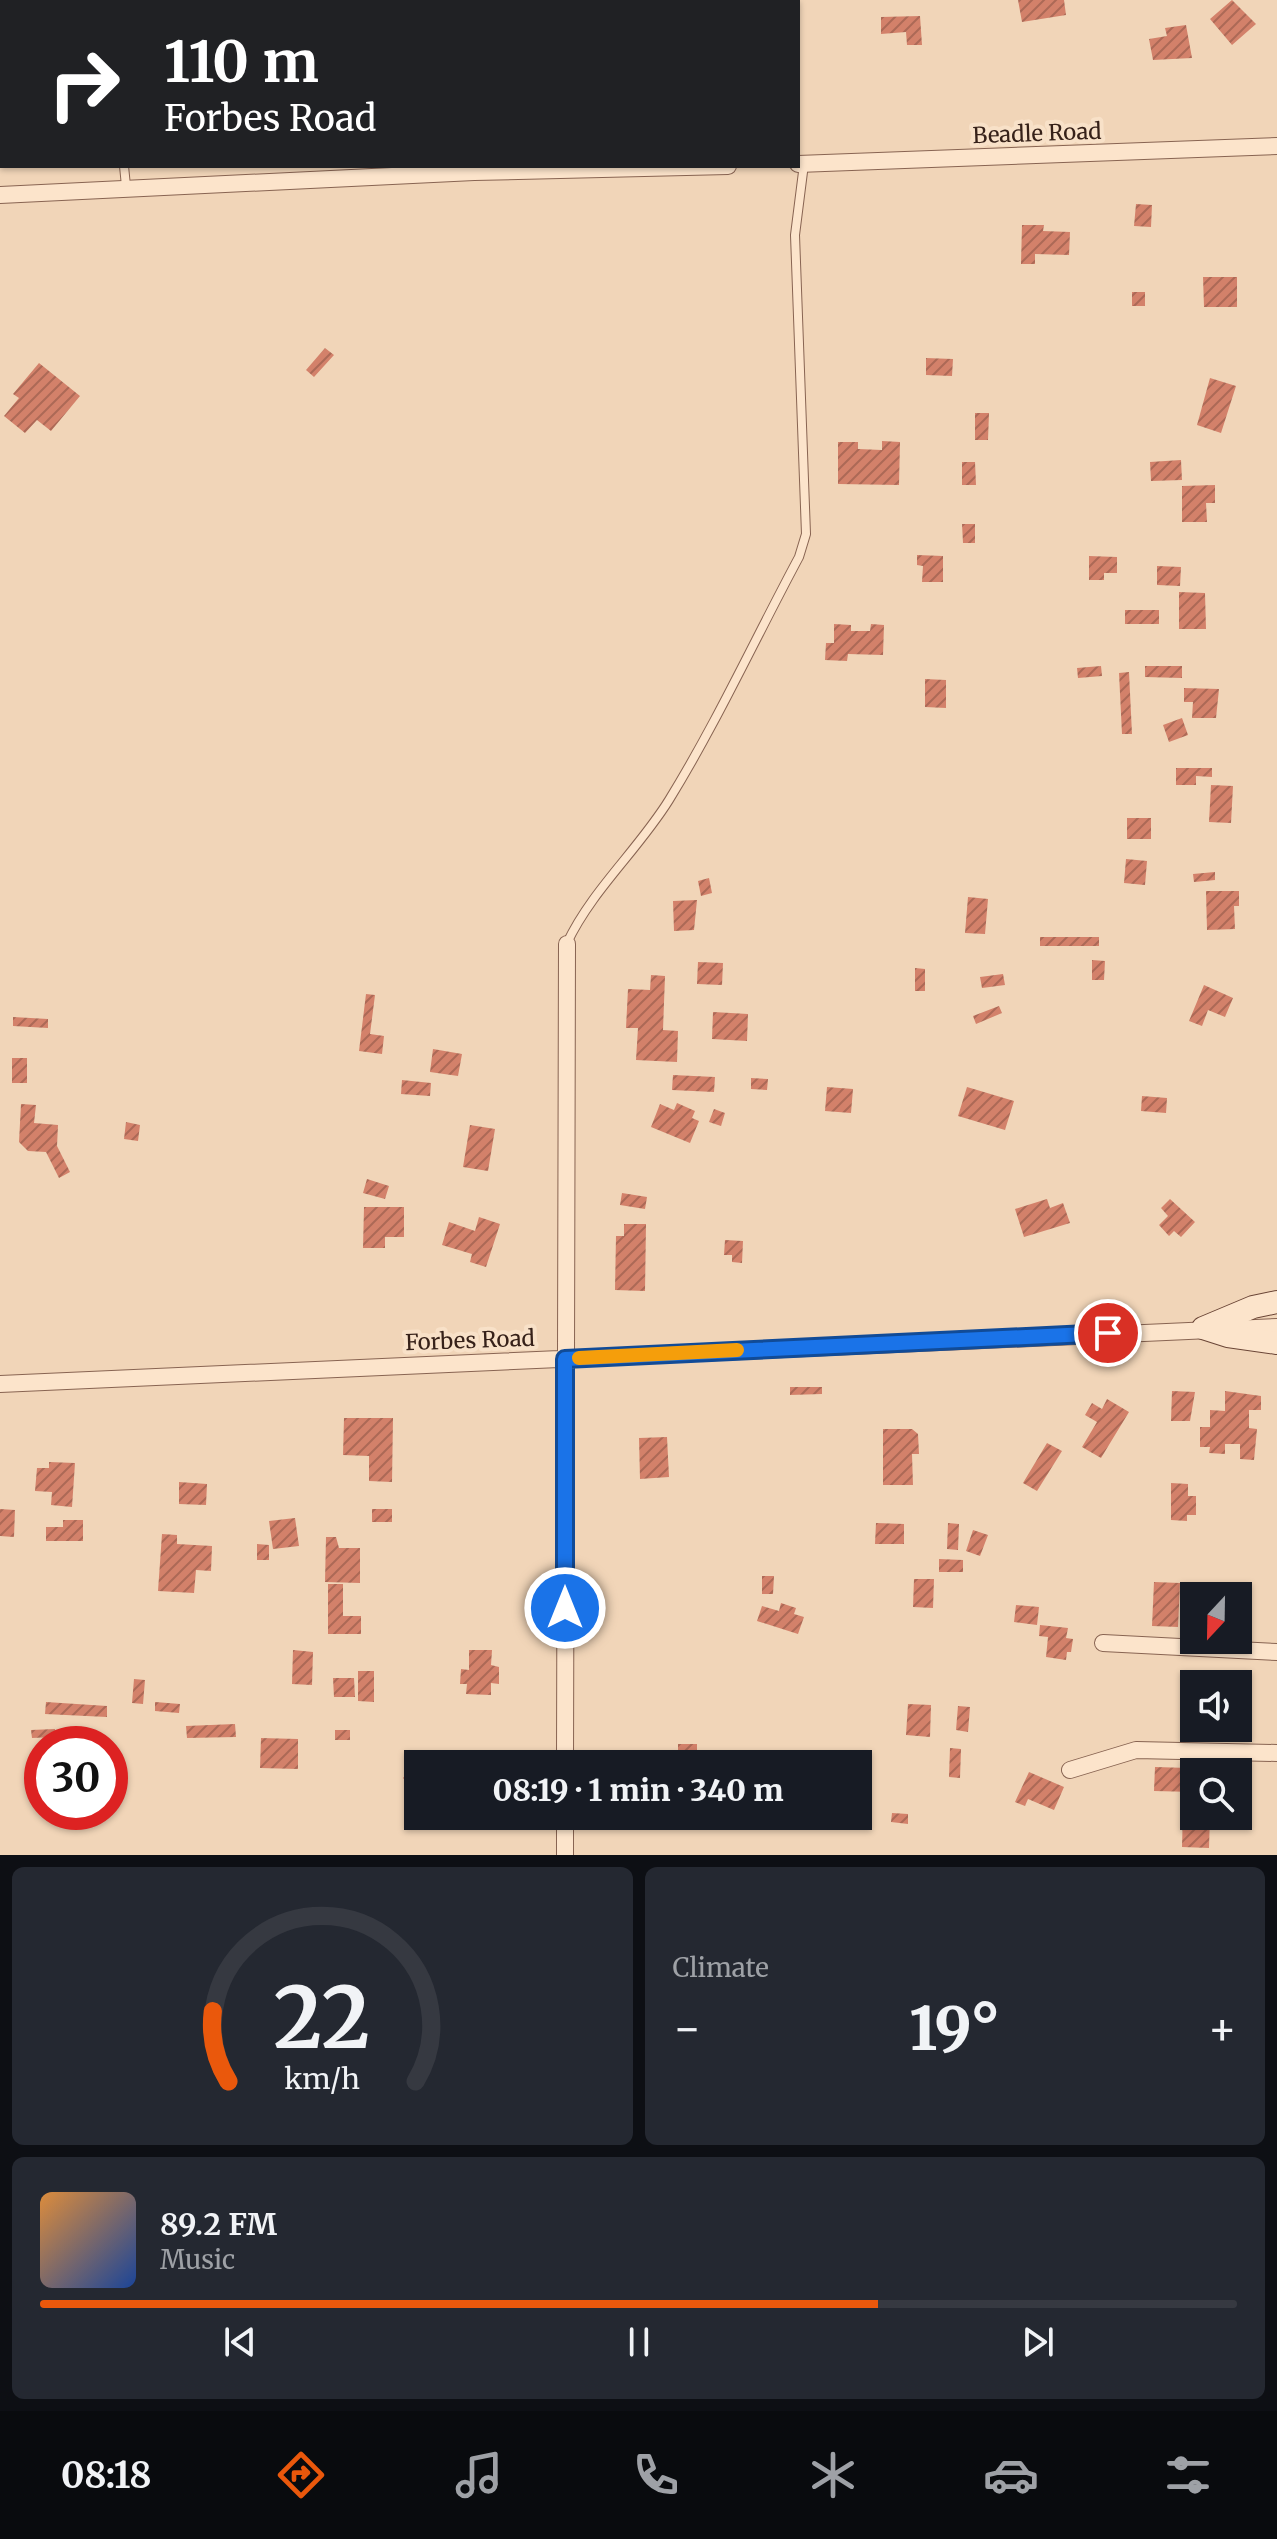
<!DOCTYPE html>
<html lang="en">
<head>
<meta charset="utf-8">
<style>
	body { margin:0; font-family:Merriweather,serif; background:#242831; color:#f1f3f6; height:100vh; display:flex; flex-direction:column; font-size:30px; white-space:nowrap }
	* { box-sizing:border-box; margin:0 }
	p { font-size:26px; color:#9ea1a6 }
	.icon { flex:none; width:44px; height:44px; fill:none; stroke:currentColor; stroke-width:2; stroke-linecap:round; stroke-linejoin:round }
	.map { position:relative; height:1855px; overflow:hidden }
	.details { display:flex; flex-direction:column; gap:12px; padding:12px; background:#0d0f14; flex:1 }
	.details>* { flex:none }
	.banner { position:absolute; left:0px; top:0px; width:800px; height:168px; box-shadow:0 2px 6px #0004; background:#202124; color:#fff; overflow:hidden }
	.needle { width:52px; rotate:202deg }
	.controls { position:absolute; left:1180px; top:1582px; display:grid; gap:16px }
	.controls a { display:grid; place-items:center; width:72px; height:72px; border-radius:0px; background:#171b24; box-shadow:0 2px 6px #0004; font-size:40px }
	.speed { position:absolute; left:24px; top:1726px; display:flex; gap:16px; font-size:40px; font-weight:700; text-align:center }
	.speed>* { display:grid; place-content:center; width:104px; height:104px; border-radius:50%; background:#171b24; box-shadow:0 2px 6px #0004; line-height:1 }
	.speed .limit { border:12px solid #d22; background:#fff; color:#111 }
	.pin { position:absolute; display:grid; place-items:center; width:68px; height:68px; color:#fff; margin:-34px; border:4px solid #fff; border-radius:50%; box-shadow:0 2px 8px #0007 }
	.me { position:absolute; width:88px; margin:-44px; rotate:0deg; stroke-linejoin:round; filter:drop-shadow(0 0 6px #0008) }
	.turn { display:flex; align-items:center; gap:28px; height:168px; padding:0 32px; font-size:36px }
	.turn .icon { width:104px; height:104px; stroke-width:2.5 }
	.turn b { display:block; font-size:56px; line-height:68px }
	.big { font-size:60px; font-weight:800; line-height:1.1 }
	.details .card { flex:1; display:flex; flex-direction:column; justify-content:center; gap:12px; min-width:0; padding:0 28px; border-radius:12px; background:#242831 }
	.details .dial { align-items:center; gap:0 }
	.dial svg { height:208px; overflow:visible; fill:none; stroke:#363941; stroke-width:7; stroke-linecap:round; text-anchor:middle }
	.dial text { fill:#f1f3f6; stroke:none }
	.song { display:flex; align-items:center; gap:24px }
	.cover { width:96px; height:96px; border-radius:12px; background:linear-gradient(135deg,hsl(30 70% 55%),hsl(220 70% 35%)) }
	.played { height:8px; border-radius:4px; background:linear-gradient(90deg,#ea580c 70%,#363941 70%) }
	.keys { display:flex; justify-content:space-around; direction:ltr }
	.heat { display:flex; justify-content:space-between; align-items:center; font-size:44px; direction:ltr }
	.details .tiles { flex:1; display:grid; gap:12px; grid-template-columns:1fr 1fr }
	.card:last-child { grid-column:span 2 }
	.trip { position:absolute; left:404px; top:1750px; width:468px; height:80px; border-radius:0px; background:#171b24; box-shadow:0 2px 6px #0004; font-weight:800; line-height:80px; text-align:center }
	.tab-bar { display:flex; height:128px; justify-content:space-around; align-items:center; background:#090b0e; color:#9ea1a6 }
	.tab-bar .icon { width:56px; height:56px }
	.tab-bar .on { color:#ea580c }
	.tab-bar b { font-size:36px; color:#f1f3f6 }
	.map>svg:first-child { display:block }
</style>
</head>
<body>
<div class="map">
<svg width="1277" height="1855" viewBox="0 0 1277 1855">
	<defs>
		<pattern id="building-hatch" width="6" height="6" patternUnits="userSpaceOnUse" patternTransform="scale(2)"><rect width="6" height="6" fill="#d3816a"/><path d="M-1 1l2-2M0 6l6-6M5 7l2-2" fill="none" stroke="#ac6956"/></pattern>
	</defs>
	<rect width="100%" height="100%" fill="#f1d5b8"/>
	<path fill="url(#building-hatch)" d="M1018,0H1064L1066,15L1022,22Z
		M1232,0L1256,24L1232,45L1210,19Z
		M920,16L922,45H907L906,32L881,34V17Z
		M1186,25L1192,58L1153,60L1149,39L1167,36L1165,28Z
		M1136,204L1152,205L1151,227L1134,226Z
		M1022,225H1044L1043,231L1070,232L1069,255L1035,254V264H1021Z
		M1203,277H1237V307H1204Z
		M1132,292H1145V306H1132Z
		M325,348L334,355L314,377L306,370Z
		M926,358L953,359L952,376L926,375Z
		M39,363L80,396L51,431L37,420L25,433L4,416L19,398L13,394Z
		M1210,378L1236,386L1221,433L1197,425Z
		M975,413H989L988,440H975Z
		M882,441L900,442L899,485L838,484V442H858V449L882,450Z
		M1181,460L1182,480L1151,481L1150,462Z
		M962,462H975L976,485H962Z
		M1215,485V503H1206L1207,522H1182V486Z
		M962,524H975V543H963Z
		M917,555L943,556V582H922L923,566L917,565Z
		M1089,556L1117,557V573H1104V580H1089Z
		M1157,566L1181,567L1180,586L1157,585Z
		M1179,592L1205,593L1206,629H1179Z
		M1125,610H1159V624H1125Z
		M834,624L851,625V631H870L871,624L884,625L883,655L848,654L847,661L825,660L826,643H834Z
		M1101,666L1102,676L1078,678L1077,668Z
		M1145,666H1182V678L1145,677Z
		M1129,672L1132,734H1122L1119,673Z
		M925,679L946,680V708L925,707Z
		M1184,688L1219,689L1216,718H1192L1193,702H1184Z
		M1182,718L1188,735L1169,742L1163,725Z
		M1176,768H1212V777L1196,776V785H1176Z
		M1211,785L1233,786L1231,823L1209,822Z
		M1127,818H1151V839H1127Z
		M1126,859L1147,861L1145,885L1124,883Z
		M1215,872V880L1194,882L1193,874Z
		M709,878L712,893L701,896L698,881Z
		M1206,891H1239V906H1234L1235,929L1207,930Z
		M968,897L988,899L985,934L965,933Z
		M697,900L694,930L674,931L673,901Z
		M1040,937H1099V946H1040Z
		M1092,960L1105,961L1104,980H1092Z
		M698,962L723,963L722,985L697,984Z
		M915,968L925,969V991H915Z
		M1003,974L1005,985L982,988L980,977Z
		M651,975L665,976L663,1030L678,1031L677,1062L636,1060L638,1028H626L628,989L650,990Z
		M1204,985L1233,998L1225,1017L1208,1010L1202,1026L1189,1021Z
		M366,994L375,995L370,1034L384,1036L382,1054L359,1051Z
		M999,1006L1002,1013L976,1024L973,1016Z
		M713,1012L748,1014L747,1041L712,1039Z
		M13,1017L48,1019V1028L13,1026Z
		M433,1049L462,1054L458,1076L430,1072Z
		M12,1058H27V1083H12Z
		M673,1075L715,1077L714,1092L672,1090Z
		M751,1078L768,1079L767,1090L751,1089Z
		M402,1080L431,1083L430,1096L401,1094Z
		M827,1087L853,1089L851,1113L825,1111Z
		M967,1087L1014,1101L1005,1130L958,1116Z
		M1142,1096L1167,1098L1166,1113L1141,1111Z
		M677,1103L695,1111L692,1118L699,1121L690,1143L651,1127L660,1104L674,1110Z
		M21,1104L36,1105L34,1123L58,1125L57,1146L70,1172L59,1178L46,1152L28,1151L19,1142Z
		M714,1109L725,1113L721,1126L709,1122Z
		M126,1122L140,1125L138,1141L124,1139Z
		M470,1125L495,1129L488,1171L463,1167Z
		M367,1179L389,1186L385,1199L363,1193Z
		M622,1193L647,1197L645,1209L620,1205Z
		M1047,1199L1050,1208L1063,1203L1070,1223L1024,1237L1015,1209Z
		M1170,1199L1195,1222L1181,1237L1174,1231L1169,1236L1159,1225L1168,1216L1161,1208Z
		M364,1207H404V1237H385V1248H363Z
		M479,1217L500,1224L486,1267L470,1262L472,1254L442,1245L449,1222L475,1231Z
		M624,1224H646L645,1291L615,1290L616,1236H624Z
		M725,1240L743,1241L742,1263L732,1262V1255H724Z
		M790,1387H822V1394L790,1395Z
		M1172,1391L1195,1392L1190,1421H1171Z
		M1225,1391L1261,1396V1410H1249V1428L1257,1429L1254,1460L1240,1459V1444H1225V1454L1209,1453L1210,1447H1200V1427H1210V1410L1225,1411Z
		M1107,1399L1129,1412L1101,1458L1082,1447L1097,1422L1085,1415L1092,1403L1102,1409Z
		M344,1418H393L392,1482L369,1481V1456L343,1455Z
		M883,1429H912L918,1434L919,1454H912L913,1485H883Z
		M667,1437L669,1477L640,1479L639,1438Z
		M1047,1443L1062,1451L1037,1491L1023,1483Z
		M49,1462L75,1463L72,1507L51,1505L52,1492L35,1491L37,1468H49Z
		M179,1482L207,1484L206,1505L179,1504Z
		M1171,1483L1188,1484V1496H1196V1515H1187V1521L1171,1520Z
		M0,1509L15,1510L14,1537L0,1536Z
		M372,1509H392V1522H372Z
		M295,1518L299,1546L273,1549L269,1521Z
		M63,1520H83V1541H46V1527H63Z
		M876,1523L904,1524V1544H875Z
		M948,1523L959,1524L958,1550L947,1549Z
		M973,1530L988,1535L980,1556L966,1551Z
		M162,1534L177,1535V1544L212,1546L211,1571L196,1570L194,1593L158,1591Z
		M326,1537H336L339,1548H360V1583L325,1582Z
		M257,1544L269,1545V1560H257Z
		M939,1559L963,1560V1572H939Z
		M762,1576H774L773,1594H762Z
		M914,1579H934L933,1608L913,1607Z
		M1154,1582L1180,1583L1178,1627L1152,1626Z
		M328,1584H343V1616H361V1634H328Z
		M781,1603L796,1608L794,1614L804,1617L798,1634L757,1621L762,1606L779,1611Z
		M1016,1605L1039,1607L1037,1625L1014,1622Z
		M1040,1625L1068,1628L1066,1638L1073,1639L1071,1652H1067L1066,1660L1046,1657L1048,1637L1039,1636Z
		M293,1650L313,1652L312,1685L292,1684Z
		M469,1650H492L491,1665L499,1667V1684L491,1683V1695L466,1694L467,1684H460L461,1669L469,1670Z
		M358,1671H374V1702L358,1701Z
		M333,1678H354L355,1697H334Z
		M134,1679L145,1680L143,1704L132,1703Z
		M46,1702L107,1706V1717L45,1714Z
		M155,1702L180,1704L179,1713L155,1711Z
		M908,1704L931,1705L930,1737L906,1735Z
		M958,1706L970,1707L968,1732L956,1730Z
		M235,1724L236,1737L187,1738L186,1726Z
		M55,1729V1737L32,1738L31,1730Z
		M335,1730H350V1740H335Z
		M261,1738L298,1739V1769L260,1768Z
		M678,1744H697V1764H678Z
		M950,1748L961,1749L960,1778L949,1777Z
		M427,1750L444,1764H418V1778L411,1786L403,1778Z
		M1155,1767L1223,1769V1772H1194V1792L1154,1791Z
		M1029,1772L1064,1787L1054,1810L1028,1799L1025,1806L1015,1802Z
		M1183,1808H1194V1816H1210L1209,1848L1182,1847Z
		M892,1813L908,1814V1824L891,1822Z"/>
	<g fill="none" stroke-linecap="round" stroke-linejoin="round">
		<defs>
			<path id="service" d="M112,0V2
				M470,0V2
				M124,166L126,186
				M567,943C592,890 638,850 669,800C717,722 756,637 799,557L806,534L795,235L804,164"/>
			<path id="minor" d="M798,164L1277,146
				M0,195L474,172L728,166
				M0,1384L1277,1327
				M1103,1643L1277,1652
				M565,1764L567,944
				M1070,1770L1136,1750L1277,1753
				M565,1855V1816"/>
			<path id="secondary" d="M1203,1328L1253,1307L1277,1302
				M1203,1328L1228,1336L1277,1343"/>
		</defs>
		<use href="#service" stroke="#886452" stroke-width="10"/>
		<use href="#minor" stroke="#886452" stroke-width="18"/>
		<use href="#secondary" stroke="#6a4536" stroke-width="24"/>
		<use href="#service" stroke="#fce4cb" stroke-width="8"/>
		<use href="#minor" stroke="#fce4cb" stroke-width="16"/>
		<use href="#secondary" stroke="#fce4cb" stroke-width="22"/>
	</g>
	<g fill="none" stroke-linecap="round" stroke-linejoin="round">
		<defs>
			<path id="route" d="M565,1608V1359L1108,1333"/>
		</defs>
		<use href="#route" stroke="#114b97" stroke-width="20"/>
		<use href="#route" stroke="#1a73e8" stroke-width="14"/>
		<path stroke="#f59e0b" stroke-width="14" d="M579,1358L737,1350"/>
	</g>
	<g text-anchor="middle" dominant-baseline="central" stroke-width="8" stroke-linejoin="round" paint-order="stroke">
		<g font-size="22" fill="#362119" stroke="#f8e1c8">
			<text transform="translate(1037 133) rotate(-2)">Beadle Road</text>
			<text transform="translate(470 1340) rotate(-2)">Forbes Road</text>
		</g>
	</g>
</svg>
<div class="controls">
<a><svg class="needle" viewBox="-14 -14 28 28"><path d="M0-13l5 13h-10z" fill="#e53935"/><path d="M0 13l5-13h-10z" fill="#9ea1a6"/></svg></a>
<a><svg class="icon" aria-label="sound" viewBox="0 0 24 24"><path d="M4 9h4l5-4v14l-5-4H4zM17 9q2 3 0 6"/></svg></a>
<a><svg class="icon" aria-label="search" viewBox="0 0 24 24"><circle cx="10" cy="10" r="6"/><path d="M15 15l6 6"/></svg></a>
</div>
<div class="speed"><div class="limit">30</div></div>
<div class="pin" style="left:1108px;top:1333px;background:#d93025"><svg class="icon" aria-label="arrive" viewBox="0 0 24 24"><path d="M6 21V4h12l-3 4 3 4H6"/></svg></div>
<svg class="me" style="left:565px;top:1608px" viewBox="-20 -20 40 40"><circle r="17" fill="#1a73e8" stroke="#fff" stroke-width="3"/><path d="M0-11L8 9 0 5-8 9z" fill="#fff"/></svg>
<div class="trip">08:19 · 1 min · 340 m</div>
<div class="banner">
<div class="turn"><svg class="icon" aria-label="right" viewBox="0 0 24 24"><path d="M7 20v-9h11M14 6l5 5-5 5"/></svg><div><b>110 m</b>Forbes Road</div></div>
</div>
</div>
<section class="details">
<div class="tiles">
<div class="card dial"><svg viewBox="0 0 100 80">
<path d="M14 69A42 42 0 1 1 86 69"/>
<path d="M14 69A42 42 0 0 1 8 42" stroke="#ea580c"/>
<text x="50" y="56" font-size="32" font-weight="700">22</text>
<text x="50" y="72" font-size="11">km/h</text>
</svg></div>
<div class="card"><p>Climate</p>
<div class="heat"><a>−</a><b class="big">19°</b><a>+</a></div>
</div>
<div class="card">
<div class="song"><i class="cover"></i><div><b>89.2 FM</b><p>Music</p></div></div>
<div class="played"></div>
<div class="keys"><svg class="icon" aria-label="previous" viewBox="0 0 24 24"><path d="M18 5L8 12l10 7zM5 5v14"/></svg><svg class="icon" aria-label="pause" viewBox="0 0 24 24"><path d="M8 5v14M16 5v14"/></svg><svg class="icon" aria-label="next" viewBox="0 0 24 24"><path d="M6 5l10 7-10 7zM19 5v14"/></svg></div>
</div>
</div>
</section>
<nav class="tab-bar">
<b>08:18</b>
<svg class="icon on" aria-label="directions" viewBox="0 0 24 24"><path d="M12 3l9 9-9 9-9-9zM9 14v-3h6M13 9l2 2-2 2"/></svg>
<svg class="icon" aria-label="music" viewBox="0 0 24 24"><path d="M9 18V5l10-2v13"/><circle cx="6" cy="18" r="3"/><circle cx="16" cy="16" r="3"/></svg>
<svg class="icon" aria-label="phone" viewBox="0 0 24 24"><path d="M5 4h4l2 5-3 2q2 4 5 5l2-3 5 2v4C11 20 4 13 5 4z"/></svg>
<svg class="icon" aria-label="climate" viewBox="0 0 24 24"><path d="M12 3v18M4 7l16 10M4 17L20 7"/></svg>
<svg class="icon" aria-label="car" viewBox="0 0 24 24"><path d="M5 17H2v-5l4-1 3-4h7l3 4 3 1v5h-3M9 17h6M6 11h13"/><circle cx="7" cy="17" r="2"/><circle cx="17" cy="17" r="2"/></svg>
<svg class="icon" aria-label="filters" viewBox="0 0 24 24"><path d="M4 7h16M4 17h16"/><circle cx="9" cy="7" r="2"/><circle cx="15" cy="17" r="2"/></svg>
</nav>
</body>
</html>
